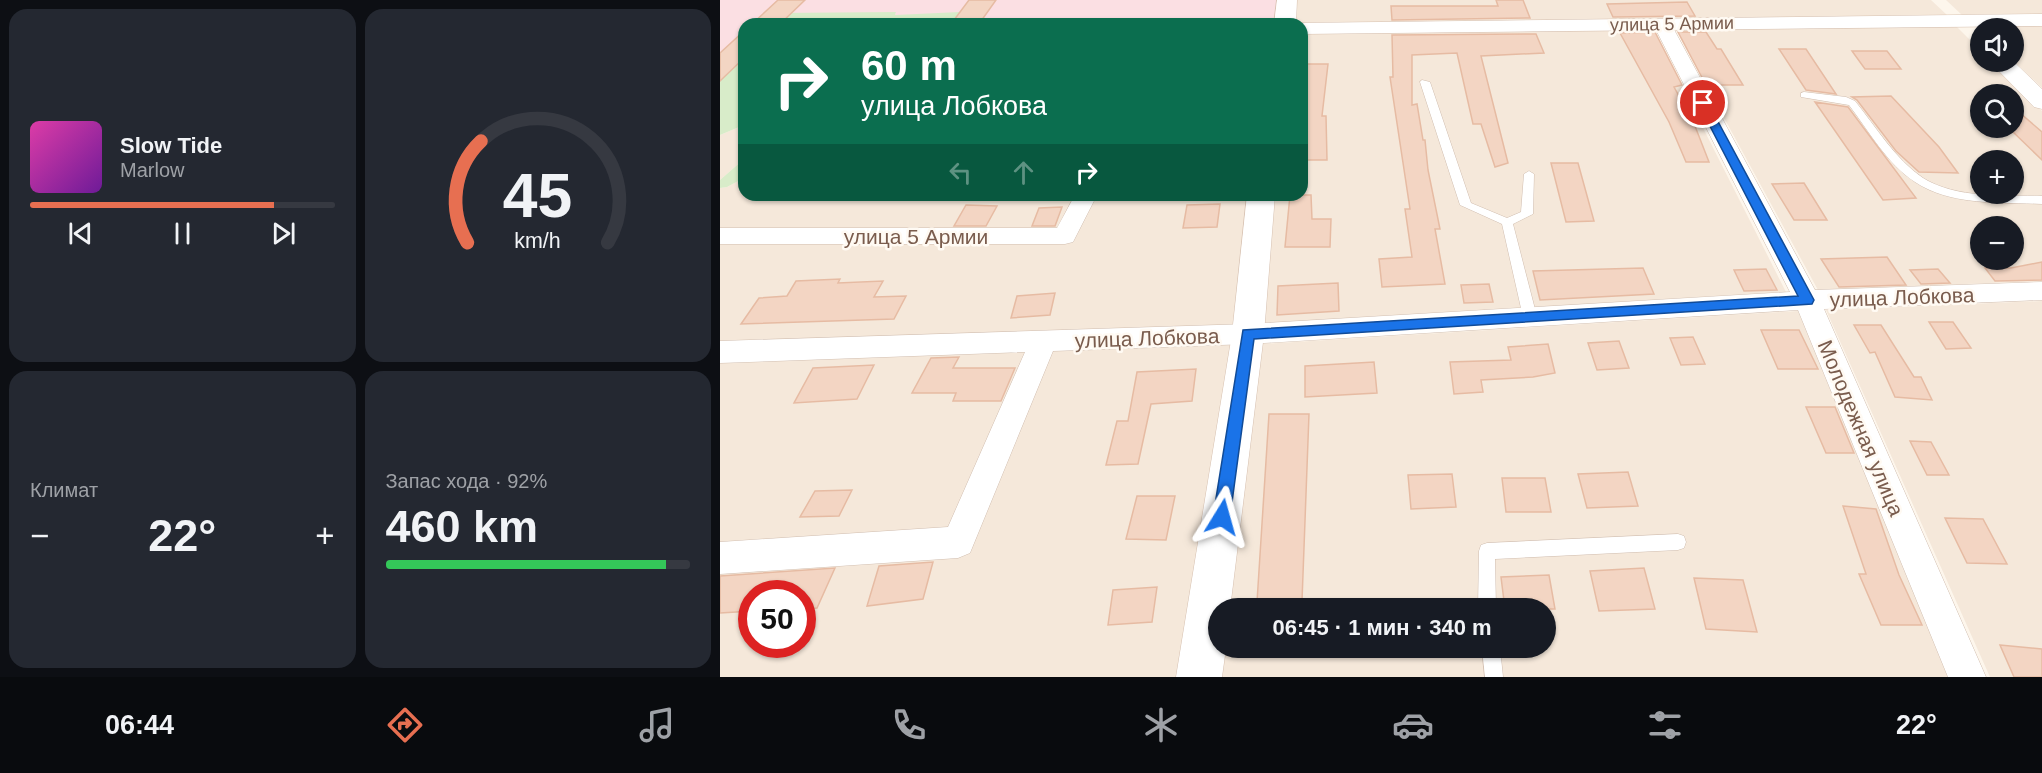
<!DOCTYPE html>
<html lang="ru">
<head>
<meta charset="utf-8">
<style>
	body { margin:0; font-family:Arial,sans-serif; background:#242831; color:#f1f3f6; height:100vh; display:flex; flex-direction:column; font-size:22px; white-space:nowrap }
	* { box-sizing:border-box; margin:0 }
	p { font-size:20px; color:#9ea1a6 }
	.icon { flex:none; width:33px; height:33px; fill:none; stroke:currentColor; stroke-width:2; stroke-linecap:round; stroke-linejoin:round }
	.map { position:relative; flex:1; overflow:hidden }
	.drawer { display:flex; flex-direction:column; gap:9px; padding:9px; background:#0d0f14; width:720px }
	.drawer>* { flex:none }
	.hud { position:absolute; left:18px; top:18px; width:570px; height:183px; border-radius:18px; box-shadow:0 2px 4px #0004; background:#0b6e4f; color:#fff; overflow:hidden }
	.controls { position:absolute; left:1250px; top:18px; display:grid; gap:12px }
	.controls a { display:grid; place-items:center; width:54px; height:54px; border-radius:50%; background:#171b24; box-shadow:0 2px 4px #0004; font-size:30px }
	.speed { position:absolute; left:18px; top:580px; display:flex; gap:12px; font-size:30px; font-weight:700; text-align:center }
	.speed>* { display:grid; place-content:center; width:78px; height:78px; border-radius:50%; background:#171b24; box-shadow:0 2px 4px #0004; line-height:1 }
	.speed .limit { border:9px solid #d22; background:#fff; color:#111 }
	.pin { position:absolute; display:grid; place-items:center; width:51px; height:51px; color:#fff; margin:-26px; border:3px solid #fff; border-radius:50%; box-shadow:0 2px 6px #0007 }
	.me { position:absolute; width:66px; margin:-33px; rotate:8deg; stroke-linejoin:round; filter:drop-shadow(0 0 4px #0008) }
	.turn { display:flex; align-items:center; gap:21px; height:126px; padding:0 24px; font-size:27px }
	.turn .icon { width:78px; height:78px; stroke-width:2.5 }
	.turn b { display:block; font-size:42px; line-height:51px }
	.lanes { display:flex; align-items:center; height:57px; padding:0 24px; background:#0003; justify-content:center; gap:30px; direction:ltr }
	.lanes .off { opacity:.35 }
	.big { font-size:45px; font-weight:700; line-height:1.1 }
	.drawer .widget { flex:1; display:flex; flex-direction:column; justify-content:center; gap:9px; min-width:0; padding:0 21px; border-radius:18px; background:#242831 }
	.drawer .dial { align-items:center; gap:0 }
	.dial svg { height:156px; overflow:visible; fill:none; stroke:#363941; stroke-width:7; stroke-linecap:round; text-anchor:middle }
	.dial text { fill:#f1f3f6; stroke:none }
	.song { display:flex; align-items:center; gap:18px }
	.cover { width:72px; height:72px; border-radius:9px; background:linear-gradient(135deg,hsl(320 70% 55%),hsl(280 70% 35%)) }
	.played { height:6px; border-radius:3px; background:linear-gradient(90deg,#e76f51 80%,#363941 80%) }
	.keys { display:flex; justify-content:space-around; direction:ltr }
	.heat { display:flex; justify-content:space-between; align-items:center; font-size:33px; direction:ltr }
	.charge { height:9px; border-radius:4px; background:linear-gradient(90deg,#34c759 92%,#363941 0) }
	.drawer .tiles { flex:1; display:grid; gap:9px; grid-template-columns:repeat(2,1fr) }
	.trip { position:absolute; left:488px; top:598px; width:348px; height:60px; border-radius:30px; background:#171b24; box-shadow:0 2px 4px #0004; font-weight:700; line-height:60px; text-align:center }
	.tab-bar { display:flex; height:96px; justify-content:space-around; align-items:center; background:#090b0e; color:#9ea1a6 }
	.tab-bar .icon { width:42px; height:42px }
	.tab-bar .current { color:#e76f51 }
	.tab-bar b { font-size:27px; color:#f1f3f6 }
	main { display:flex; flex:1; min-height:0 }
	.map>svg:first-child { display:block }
</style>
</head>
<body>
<main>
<section class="drawer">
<div class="tiles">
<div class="widget">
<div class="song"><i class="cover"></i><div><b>Slow Tide</b><p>Marlow</p></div></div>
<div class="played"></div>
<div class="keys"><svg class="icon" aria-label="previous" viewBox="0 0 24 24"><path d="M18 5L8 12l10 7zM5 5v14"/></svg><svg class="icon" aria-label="pause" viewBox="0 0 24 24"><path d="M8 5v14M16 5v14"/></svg><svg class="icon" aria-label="next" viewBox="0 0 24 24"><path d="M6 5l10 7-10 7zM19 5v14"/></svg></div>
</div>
<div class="widget dial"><svg viewBox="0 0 100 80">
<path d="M14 69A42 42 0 1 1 86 69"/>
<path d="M14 69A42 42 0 0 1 21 17" stroke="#e76f51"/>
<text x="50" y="56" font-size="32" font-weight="700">45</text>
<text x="50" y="72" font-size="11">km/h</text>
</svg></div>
<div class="widget"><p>Климат</p>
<div class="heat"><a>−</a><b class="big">22°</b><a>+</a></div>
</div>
<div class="widget"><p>Запас хода · 92%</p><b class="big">460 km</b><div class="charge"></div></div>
</div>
</section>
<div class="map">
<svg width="1322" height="677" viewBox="0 0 1322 677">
	<rect width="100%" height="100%" fill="#fdf6ec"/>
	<path fill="#f5e8da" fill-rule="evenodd" d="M576,0H1211L1227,15L574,23Z
		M1226,0H1322V14L1242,15Z
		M1322,24V88L1293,60V28L1260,29L1256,25Z
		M1235,25L1260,50V62H1272L1322,111V281L1098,290L955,28ZM1260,94H1293V128H1260ZM1260,160H1293V194H1260ZM1260,226H1293V260H1260Z
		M933,29L1066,292L543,323L553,195H582V33Z
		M24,125V159L0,180V135Z
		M24,178V195H541L479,677H0V188L7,187ZM32,594H82V645H32Z
		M1322,301V677H1270L1106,310Z
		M1078,311L1228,677H498L502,648H825V609H507L541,344Z"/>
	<path fill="#fbdfe3" d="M0,0H567L565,24H231L205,15H174L176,13L64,20L60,24H24V58L0,81Z"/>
	<path fill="#d8ecc9" d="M176,12L175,15L240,12L231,24H60L63,20L55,13Z
		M24,58V125L0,135V81Z
		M24,159V178L7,187L0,188V180Z"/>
	<path fill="#f3d5c3" stroke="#e6bba3" stroke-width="1.5" d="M58,0H85L60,24H32Z
		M249,0H276L259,24H231Z
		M776,0H803L810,18L672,20L671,6H778Z
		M967,2L975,16L893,17L887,4Z
		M24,31V58L0,81V53Z
		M935,32L962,85L954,87L973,121L989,162H966L949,122L900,33Z
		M958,32H986L997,49H1001L1023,85H986Z
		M816,34L824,53L761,56L788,163L775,167L761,124H753L737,53L692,55V105L697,104L703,140H705L708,170L720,229H715L725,284L662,287L659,259L692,257L685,209H690L670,77H673L672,35Z
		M1059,49H1086L1116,94L1086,90Z
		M1132,51H1167L1181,69H1145Z
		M585,64H608L602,116H606L607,160H582V81Z
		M1171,96L1219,147L1238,173L1199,172L1176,151L1137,100L1132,97Z
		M1095,102L1128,107L1196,198L1163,200Z
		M1293,107L1322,132V160L1293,132Z
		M831,163H858L874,221L846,222Z
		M1084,183L1107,220H1074L1052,184Z
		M570,195H591L592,219H611L610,247H565Z
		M500,204L497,227L463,228L467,205Z
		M246,205L277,206L266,226H234Z
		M342,207L335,226H312L319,208Z
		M1167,257L1186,285L1119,287L1101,259Z
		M1322,262V280L1275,281L1265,268H1291Z
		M923,268L934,294L820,300L813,271Z
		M1046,269L1057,290L1024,291L1014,270Z
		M1218,269L1230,283L1201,284L1190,270Z
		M120,279L118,283L163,281L154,297L186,296L174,319L21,324L39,298L67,296L76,281Z
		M618,283L619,311L557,315L558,286Z
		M769,284L773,302L744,303L741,285Z
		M335,293L330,315L291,318L297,296Z
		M1209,322H1233L1251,348L1226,349Z
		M1134,325H1161L1194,377H1201L1212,400L1175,397L1155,352L1150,353Z
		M1041,330H1079L1098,369H1058Z
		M973,337L985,364L961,365L950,338Z
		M899,341L909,368L877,370L868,343Z
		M828,344L835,373L813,377L761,380L763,392L734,394L730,362L791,360L788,347Z
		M239,357L233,368H295L281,401H233L236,393H192L211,358Z
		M654,362L657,393L585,397V366Z
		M154,365L137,399L74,403L93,368Z
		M476,369L472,401L431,404L418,464L386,465L397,421H408L417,372Z
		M1086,407H1115L1134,453H1106Z
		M549,414H589L582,601L537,602Z
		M1190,441L1211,442L1229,475H1207Z
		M908,472L918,506L867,508L858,474Z
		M732,474L736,507L691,509L688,475Z
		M782,478H825L831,512H786Z
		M132,490L119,516L80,517L95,491Z
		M417,496H455L446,540L406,539Z
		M1123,506L1156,509L1179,575L1202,625H1161L1139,574H1146Z
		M1225,518L1263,519L1287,564L1247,563Z
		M213,562L203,599L147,606L159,566Z
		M115,568L97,608L82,609V594H32V611L0,613V576Z
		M924,568L935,609L879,611L870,571Z
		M829,575L835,609H785L781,577Z
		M974,578L1023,580L1037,632L986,629Z
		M437,587L432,622L388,625L393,590Z
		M1280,645L1322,649V677H1294Z"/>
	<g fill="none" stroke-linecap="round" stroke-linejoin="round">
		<defs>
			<path id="service" d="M702,80L710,82L751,203L787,218L801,212L804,174L809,171L814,174L813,214L793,224L817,317L815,320L810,322L803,317L782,224L740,205L700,82Z
				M1084,92L1126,97L1135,101C1156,127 1175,159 1203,178C1237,199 1284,195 1322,196V204C1281,202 1231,206 1195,182C1167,164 1149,131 1129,105L1081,97V93Z
				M958,534L964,536L966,542L964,548L958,550L775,559L776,609H758L759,551L761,545L767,543Z
				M762,648H780L783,677H765Z"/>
			<path id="minor" d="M942,19L951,24L1095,290L1322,282V300L1104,309L1266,677H1228L1078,310L528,344L333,351L250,553L238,558L0,574V542L228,527L305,352L0,363V341L528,324L1070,292L933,24Z
				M355,195H377L353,242L345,244H0V228H337Z"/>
			<path id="secondary" d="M557,0H577L576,23L1322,14V26L582,34V24H554Z
				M1293,61L1322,89V109L1314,107L1270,62Z
				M527,195H555L544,334L510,609H498V648H506L502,677H456L512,334Z"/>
		</defs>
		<use href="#service" stroke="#d1beb0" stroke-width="1"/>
		<use href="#minor" stroke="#d1beb0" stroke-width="1"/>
		<use href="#secondary" stroke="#d6c0b0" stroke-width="1"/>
		<use href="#service" fill="#fff" fill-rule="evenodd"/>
		<use href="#minor" fill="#fff" fill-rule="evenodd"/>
		<use href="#secondary" fill="#fff" fill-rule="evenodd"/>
	</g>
	<path fill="#1a73e8" stroke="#114b97" stroke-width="1.5" d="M983,100L988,103L1094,300L1092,304L534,339L510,517L507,522L502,524L496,522L493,517L523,330L1078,296L978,103Z"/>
	<g text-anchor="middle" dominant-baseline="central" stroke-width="5" stroke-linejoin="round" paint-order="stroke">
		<g font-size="18" fill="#7a5c4d" stroke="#fffaf3">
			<text transform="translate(952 24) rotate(-1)">улица 5 Армии</text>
		</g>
		<g font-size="21" fill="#7a5c4d" stroke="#fffaf3">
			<text x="196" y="236">улица 5 Армии</text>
			<text transform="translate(1182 297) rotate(-2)">улица Лобкова</text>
			<text transform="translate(427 338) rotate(-2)">улица Лобкова</text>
			<text transform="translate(1141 428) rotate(67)">Молодежная улица</text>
		</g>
	</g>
</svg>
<div class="controls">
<a><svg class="icon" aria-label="sound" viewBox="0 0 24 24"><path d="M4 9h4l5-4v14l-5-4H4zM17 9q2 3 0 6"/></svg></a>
<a><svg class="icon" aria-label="search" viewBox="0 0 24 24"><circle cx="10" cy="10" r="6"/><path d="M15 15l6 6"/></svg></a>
<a>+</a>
<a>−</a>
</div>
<div class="speed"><div class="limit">50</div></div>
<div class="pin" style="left:983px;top:103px;background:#d93025"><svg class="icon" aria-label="arrive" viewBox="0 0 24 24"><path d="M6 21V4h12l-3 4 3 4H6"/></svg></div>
<svg class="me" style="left:502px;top:517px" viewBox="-20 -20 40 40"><path d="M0-17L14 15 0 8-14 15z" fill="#1a73e8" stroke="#fff" stroke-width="4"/></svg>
<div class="trip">06:45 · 1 мин · 340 m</div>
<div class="hud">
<div class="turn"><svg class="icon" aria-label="right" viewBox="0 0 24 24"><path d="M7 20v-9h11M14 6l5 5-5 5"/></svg><div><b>60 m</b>улица Лобкова</div></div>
<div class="lanes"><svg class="icon off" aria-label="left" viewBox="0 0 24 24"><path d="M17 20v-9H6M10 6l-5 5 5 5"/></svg><svg class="icon off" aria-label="ahead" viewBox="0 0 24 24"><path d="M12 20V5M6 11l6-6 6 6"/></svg><svg class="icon" aria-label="right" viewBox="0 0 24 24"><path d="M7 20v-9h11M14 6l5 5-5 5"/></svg></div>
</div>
</div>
</main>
<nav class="tab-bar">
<b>06:44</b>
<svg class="icon current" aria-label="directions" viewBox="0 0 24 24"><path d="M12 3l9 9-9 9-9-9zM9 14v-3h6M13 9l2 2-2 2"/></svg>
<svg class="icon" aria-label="music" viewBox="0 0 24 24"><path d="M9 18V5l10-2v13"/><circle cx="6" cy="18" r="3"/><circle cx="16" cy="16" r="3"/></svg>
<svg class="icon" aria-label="phone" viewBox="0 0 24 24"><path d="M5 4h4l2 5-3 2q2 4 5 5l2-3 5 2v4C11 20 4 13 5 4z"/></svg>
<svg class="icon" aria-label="climate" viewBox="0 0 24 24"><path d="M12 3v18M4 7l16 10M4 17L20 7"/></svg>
<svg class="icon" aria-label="car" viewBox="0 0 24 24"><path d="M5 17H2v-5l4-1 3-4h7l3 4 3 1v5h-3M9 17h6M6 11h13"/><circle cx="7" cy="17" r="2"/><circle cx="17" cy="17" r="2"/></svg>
<svg class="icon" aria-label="filters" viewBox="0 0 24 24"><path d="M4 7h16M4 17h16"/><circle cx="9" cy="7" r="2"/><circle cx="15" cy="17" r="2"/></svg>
<b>22°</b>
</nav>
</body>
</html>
